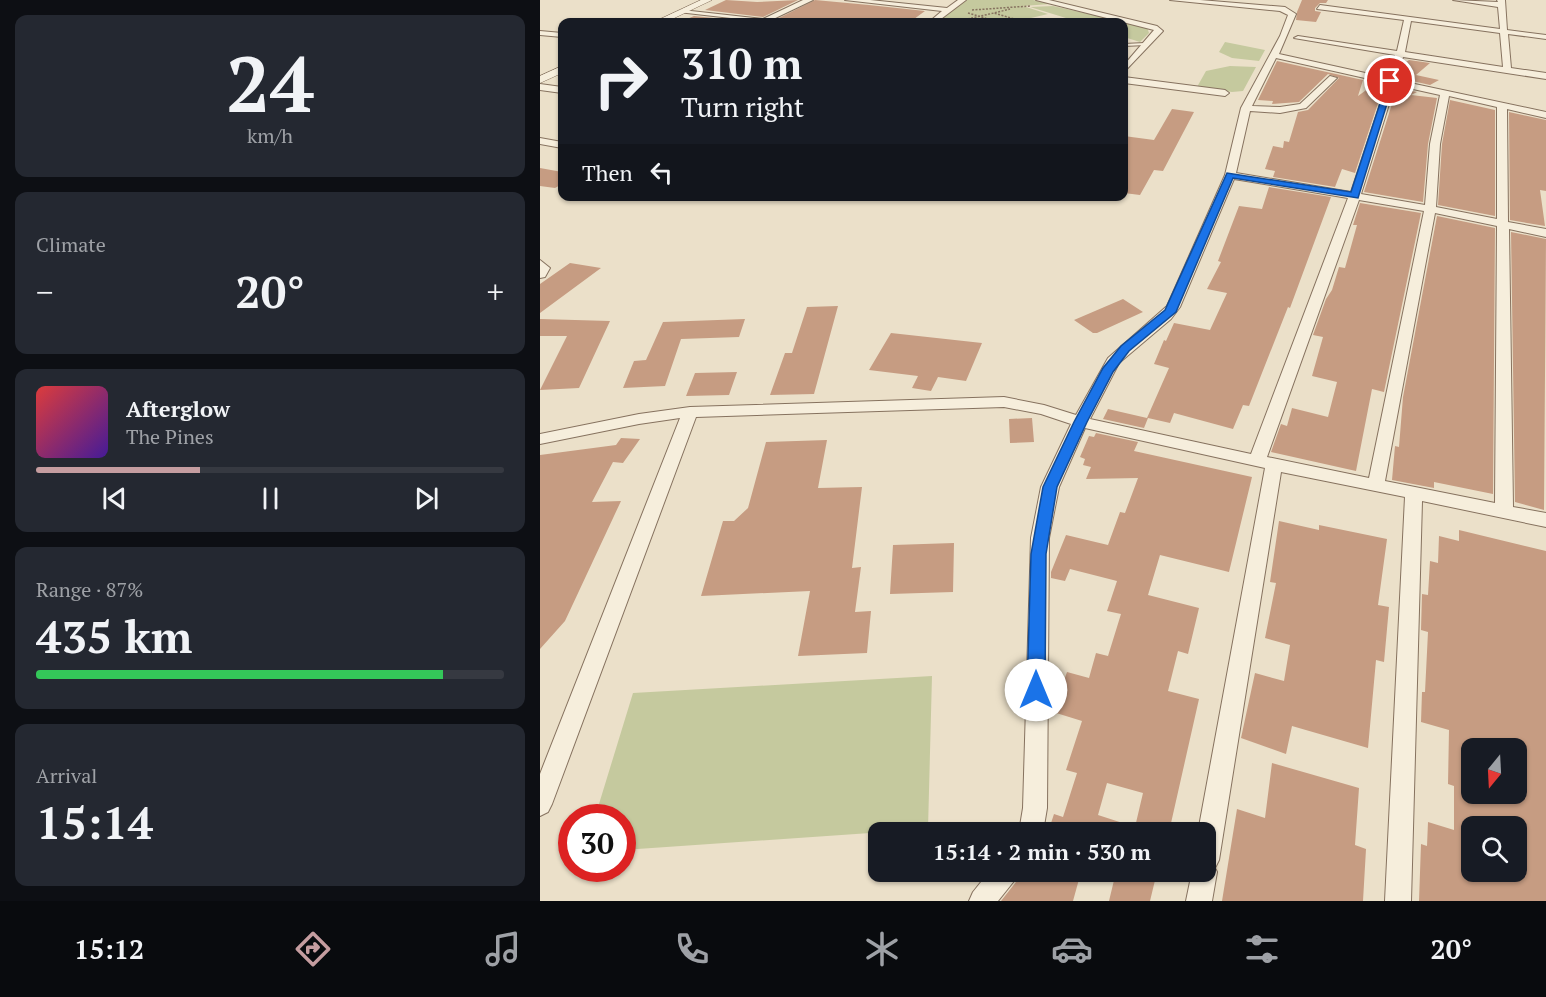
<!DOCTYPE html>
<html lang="en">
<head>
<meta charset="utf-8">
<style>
	body { margin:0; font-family:"PT Serif",serif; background:#242831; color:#f1f3f6; height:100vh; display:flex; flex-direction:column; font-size:22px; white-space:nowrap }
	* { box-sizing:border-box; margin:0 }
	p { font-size:20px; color:#9ea1a6 }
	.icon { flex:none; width:33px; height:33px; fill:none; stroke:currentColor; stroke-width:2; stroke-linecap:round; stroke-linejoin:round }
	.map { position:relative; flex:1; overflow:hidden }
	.drawer { display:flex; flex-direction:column; gap:15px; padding:15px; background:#0d0f14; width:540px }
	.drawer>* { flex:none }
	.guide { position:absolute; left:18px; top:18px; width:570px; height:183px; border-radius:12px; box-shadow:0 2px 4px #0004; background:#171b24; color:#f1f3f6; overflow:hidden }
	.needle { width:39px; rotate:198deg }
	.fabs { position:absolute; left:921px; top:738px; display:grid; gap:12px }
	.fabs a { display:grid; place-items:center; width:66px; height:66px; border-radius:12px; background:#171b24; box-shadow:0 2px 4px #0004; font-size:30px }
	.speed { position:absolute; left:18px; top:804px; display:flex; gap:12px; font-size:30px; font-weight:700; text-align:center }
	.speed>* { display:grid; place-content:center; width:78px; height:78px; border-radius:50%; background:#171b24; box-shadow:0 2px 4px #0004; line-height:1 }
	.speed .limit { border:9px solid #d22; background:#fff; color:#111 }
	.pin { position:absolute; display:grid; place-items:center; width:51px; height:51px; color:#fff; margin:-26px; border:3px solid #fff; border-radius:50%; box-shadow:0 2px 6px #0007 }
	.me { position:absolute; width:66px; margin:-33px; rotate:0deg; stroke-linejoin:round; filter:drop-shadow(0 0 4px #0008) }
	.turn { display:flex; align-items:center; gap:21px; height:126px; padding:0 24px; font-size:27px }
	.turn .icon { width:78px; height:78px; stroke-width:2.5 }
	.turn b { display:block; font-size:42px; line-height:51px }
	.then { display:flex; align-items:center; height:57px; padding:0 24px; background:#0003; gap:12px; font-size:22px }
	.big { font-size:45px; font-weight:600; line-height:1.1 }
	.drawer .tile { flex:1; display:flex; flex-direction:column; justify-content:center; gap:9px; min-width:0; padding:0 21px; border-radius:12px; background:#242831 }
	.drawer .dial { align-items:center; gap:0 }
	.dial b { font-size:78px; line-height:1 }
	.song { display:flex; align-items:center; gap:18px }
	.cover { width:72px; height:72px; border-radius:9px; background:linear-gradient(135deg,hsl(0 70% 55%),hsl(260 70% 35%)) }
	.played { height:6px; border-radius:3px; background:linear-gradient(90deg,#c59da0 35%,#363941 35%) }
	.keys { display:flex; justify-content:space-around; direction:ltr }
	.heat { display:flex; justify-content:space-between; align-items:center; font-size:33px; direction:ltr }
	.charge { height:9px; border-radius:4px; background:linear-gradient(90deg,#34c759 87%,#363941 0) }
	.trip { position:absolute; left:328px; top:822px; width:348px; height:60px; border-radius:12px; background:#171b24; box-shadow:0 2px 4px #0004; font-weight:600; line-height:60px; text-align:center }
	.menu { display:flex; height:96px; justify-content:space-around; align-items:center; background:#090b0e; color:#9ea1a6 }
	.menu .icon { width:42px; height:42px }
	.menu .current { color:#c59da0 }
	.menu b { font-size:27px; color:#f1f3f6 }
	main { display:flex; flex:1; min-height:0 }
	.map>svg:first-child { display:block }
</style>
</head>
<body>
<main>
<section class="drawer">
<div class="tile dial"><b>24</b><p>km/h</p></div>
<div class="tile"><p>Climate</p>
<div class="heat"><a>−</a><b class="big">20°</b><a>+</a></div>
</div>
<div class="tile">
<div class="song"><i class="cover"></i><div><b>Afterglow</b><p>The Pines</p></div></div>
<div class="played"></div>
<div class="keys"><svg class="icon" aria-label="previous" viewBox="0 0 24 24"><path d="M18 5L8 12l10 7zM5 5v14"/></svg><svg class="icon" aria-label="pause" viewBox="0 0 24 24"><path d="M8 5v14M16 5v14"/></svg><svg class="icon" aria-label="next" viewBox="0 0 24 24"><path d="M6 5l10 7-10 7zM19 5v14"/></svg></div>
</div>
<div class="tile"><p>Range · 87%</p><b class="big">435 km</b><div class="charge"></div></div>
<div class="tile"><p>Arrival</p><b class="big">15:14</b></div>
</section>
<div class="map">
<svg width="1006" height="901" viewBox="0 0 1006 901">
	<rect width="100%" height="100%" fill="#ebe0c9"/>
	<path fill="#c5c99e" d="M427,0H493L510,4L483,6L508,14L474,22H397Z
		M513,6L607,27L609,33L600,42L584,37V22H539L490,7Z
		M685,42L725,50L719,61L692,58L679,52Z
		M690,66L716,67L703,91L692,92L657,87L666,71Z
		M392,676L388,829L83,850L82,818L55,817L93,693Z"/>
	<path fill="#c69c82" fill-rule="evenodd" d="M186,0L217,2L258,0L223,17L165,10Z
		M275,0L329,5L385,11L370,22H231Z
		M762,0H788L786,3H780L775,8V11L781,12L776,22L756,20L757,12Z
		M154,16L211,22H140Z
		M869,60L890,63L876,75L899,80L890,85L859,78L863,64Z
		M737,61L823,80L818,96L836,83L844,85L815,173L802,169L795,187L733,177L735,171L725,169L733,146L743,148L744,141L749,142L758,112L768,110L799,78L788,74L759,102L732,104L733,101L718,100Z
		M857,88L877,92L871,95L897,98L888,144L883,202L824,192Z
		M910,100L955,110V216L898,205L902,144Z
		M632,109L654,112L623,171L614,170L600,195L584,193V136L614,140Z
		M969,112L1006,120V191L1000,190L1005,226L970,220Z
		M0,168L22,172V184L15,188L0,186Z
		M729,187L791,197L750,308L748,307L709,406L703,405L693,429L634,413L630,423L608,418L604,428L563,419L568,409L607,418L629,368L614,364L624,340L626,341L634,323L670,330L687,293L667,289L681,262L678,261L699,206L722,209Z
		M820,203L881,213L844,392L832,389L816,471L731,452L741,424L747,426L752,408L788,417L797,382L772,376L783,337L773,335L786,299L792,290L799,267L805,268L817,225H813Z
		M897,216L955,228L953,494L894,482V488L852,480L855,446L859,447L863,397Z
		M971,232L1006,239L1004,510L975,502Z
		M30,263L61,268L0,313V284Z
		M583,299L603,312L557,333H553L534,320Z
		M298,306L274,394L230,395L245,353H252L267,307Z
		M0,319L70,321L39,388L0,390L27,336H0Z
		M205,319L199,337L141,339L125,386L83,388L94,361L106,360L123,322Z
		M351,333L442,343L426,381L398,377L391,391L372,388L378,376L329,370Z
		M197,372L189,395L146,396L155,373Z
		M492,418L494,442L470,443L469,419Z
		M556,433L598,442L594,451L712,477L689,572L620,555L608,595L659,608L648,654L638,651L628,691L659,699L629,832H508L514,814L523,817L537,773L526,770L542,721L513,712L527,672L549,678L556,653L568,656L581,614L567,611L577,581L530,569L525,581L511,578V572L526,535L568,545L580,512L585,513L598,478L546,479L551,467L543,465L545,459L540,457L549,436L554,437ZM567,783L603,793L595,827L558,815Z
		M81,438L100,439L83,463L73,462L52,502L81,501L25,621L0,649V455L76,445Z
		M287,440L278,488L322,487L312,568L321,567L315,612L331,611L327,653L258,656L270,591L161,596L183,521H194L208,508L226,442Z
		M739,521L779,530V525L847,539L838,605L849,607L844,662L836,660L828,748L752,726L746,754L701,738L715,673L744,681L750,645L725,638L736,583L730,582Z
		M919,530L1006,551V901H879L881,844L887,846L888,822L914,830V786L908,784L909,730L881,722L882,692H885L888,632L881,630L882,594L888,595L890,561L898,563L899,536L919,541ZM932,748H976V794H932ZM932,826H976V872H973V880L944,872H932Z
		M414,543L413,592L350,594L353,545Z
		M732,763L819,788L815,845L826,849L823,901H682L697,809L725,818Z
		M480,872H541L533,901H461L476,882Z
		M576,872H617L610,901H569Z"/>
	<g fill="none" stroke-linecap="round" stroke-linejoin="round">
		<defs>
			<path id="service" d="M605,43L606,45L584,46V44Z"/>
			<path id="minor" d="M263,0H273L227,22L138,12L142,10L223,19Z
				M305,0H330L407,8L418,0H426L397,22H389L402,11Z
				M496,0H509L617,26L623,31L584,72V65L614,30Z
				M630,0H660L745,7L756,14L739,54L848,78L855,55L754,38L758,36L857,51L864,20L777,9L780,5L960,29L958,7L913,0L958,2L957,0H965L967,30L1006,35V39L968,34L971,68L1006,73V79L863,57L856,80L1006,112V118L967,109L968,222L1006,229V237L969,229L973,507L1006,513V527L882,501L871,901H845L865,497L741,472L679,860L675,868L677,872L672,901H646L652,872H666V832H658L725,468L545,428L519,487L509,538L507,808L503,832H479L483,808L491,538L501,487L531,424L501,414L464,407L156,417L12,804L8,812L0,816V774L140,418L99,424L0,444V434L99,414L150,407L464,397L504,405L536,415L568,358L627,306L685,175L701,108L740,36L748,15L740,11ZM871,21L960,33L963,67L865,52ZM736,58L847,83L811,192L696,173L710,111L740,113L766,108L797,78L790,76L760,104L740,107L712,106ZM855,85L900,95L890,144L885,205L821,194ZM909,96L957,107V219L896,207L900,144ZM694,179L808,198L711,454L550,419L579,363L631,319L640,307ZM819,200L884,211L829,478L727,457ZM895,213L957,226L955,503L845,481Z
				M0,31L22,33V37L0,35Z
				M584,77L685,90L689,93L685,96L584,83Z
				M0,84L22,87V93L0,90Z
				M0,138L22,142V148L0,144Z
				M0,260L10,268L5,277L0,278Z
				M449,872H478L474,881L458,901H429L433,892Z"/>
			<path id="tertiary" d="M161,0H172L126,22H114Z
				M22,66V73L0,83V76Z"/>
		</defs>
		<use href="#service" stroke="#86725f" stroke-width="2"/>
		<use href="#minor" stroke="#86725f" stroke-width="2"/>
		<use href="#tertiary" stroke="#86725f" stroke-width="1"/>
		<path stroke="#86725f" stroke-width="1.5" stroke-dasharray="2 1.5" stroke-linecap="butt" d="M432,10L490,6
			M428,13L458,22
			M414,22L454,13
			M469,22L478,20L454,13L470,9"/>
		<use href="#service" fill="#f6eedc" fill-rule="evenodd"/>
		<use href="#minor" fill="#f6eedc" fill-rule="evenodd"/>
		<use href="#tertiary" fill="#f6eedc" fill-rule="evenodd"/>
	</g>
	<path fill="#1a73e8" stroke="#114b97" stroke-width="1.5" d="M848,79L854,81L818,198L693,178L636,312L589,351L573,372L547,422L517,487L506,554L505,690L503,695L496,698L490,695L487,690L491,554L503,487L534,422L563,368L581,346L625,310L687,173L811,192Z"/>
</svg>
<div class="fabs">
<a><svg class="needle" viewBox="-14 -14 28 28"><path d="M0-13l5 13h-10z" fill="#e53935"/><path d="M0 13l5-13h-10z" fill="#9ea1a6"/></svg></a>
<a><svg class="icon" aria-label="search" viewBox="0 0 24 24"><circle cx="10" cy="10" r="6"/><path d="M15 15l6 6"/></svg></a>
</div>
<div class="speed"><div class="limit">30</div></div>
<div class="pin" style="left:850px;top:81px;background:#d93025"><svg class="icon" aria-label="arrive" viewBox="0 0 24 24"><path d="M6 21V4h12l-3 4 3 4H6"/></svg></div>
<svg class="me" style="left:496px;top:690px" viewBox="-20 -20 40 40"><circle r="19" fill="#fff"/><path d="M0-13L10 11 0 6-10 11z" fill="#1a73e8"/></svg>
<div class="trip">15:14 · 2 min · 530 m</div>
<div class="guide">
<div class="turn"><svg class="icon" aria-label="right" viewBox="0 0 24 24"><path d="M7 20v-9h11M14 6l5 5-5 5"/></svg><div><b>310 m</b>Turn right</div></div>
<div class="then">Then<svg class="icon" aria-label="left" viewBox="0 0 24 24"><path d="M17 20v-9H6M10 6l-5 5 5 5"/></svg></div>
</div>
</div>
</main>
<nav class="menu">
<b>15:12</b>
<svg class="icon current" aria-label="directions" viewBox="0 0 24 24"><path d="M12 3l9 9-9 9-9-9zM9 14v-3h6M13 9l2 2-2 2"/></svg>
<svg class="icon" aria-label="music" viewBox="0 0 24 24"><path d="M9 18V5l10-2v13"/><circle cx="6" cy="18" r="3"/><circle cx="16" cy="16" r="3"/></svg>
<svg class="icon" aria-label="phone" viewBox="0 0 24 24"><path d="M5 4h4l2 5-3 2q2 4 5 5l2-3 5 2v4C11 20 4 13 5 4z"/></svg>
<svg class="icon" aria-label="climate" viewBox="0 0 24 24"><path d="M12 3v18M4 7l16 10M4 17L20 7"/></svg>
<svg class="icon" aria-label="car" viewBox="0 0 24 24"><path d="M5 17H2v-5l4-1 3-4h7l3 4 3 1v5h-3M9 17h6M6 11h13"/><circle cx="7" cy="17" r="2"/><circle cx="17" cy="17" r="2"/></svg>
<svg class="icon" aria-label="filters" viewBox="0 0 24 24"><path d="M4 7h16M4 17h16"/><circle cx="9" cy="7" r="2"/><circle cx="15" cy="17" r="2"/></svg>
<b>20°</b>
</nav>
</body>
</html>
